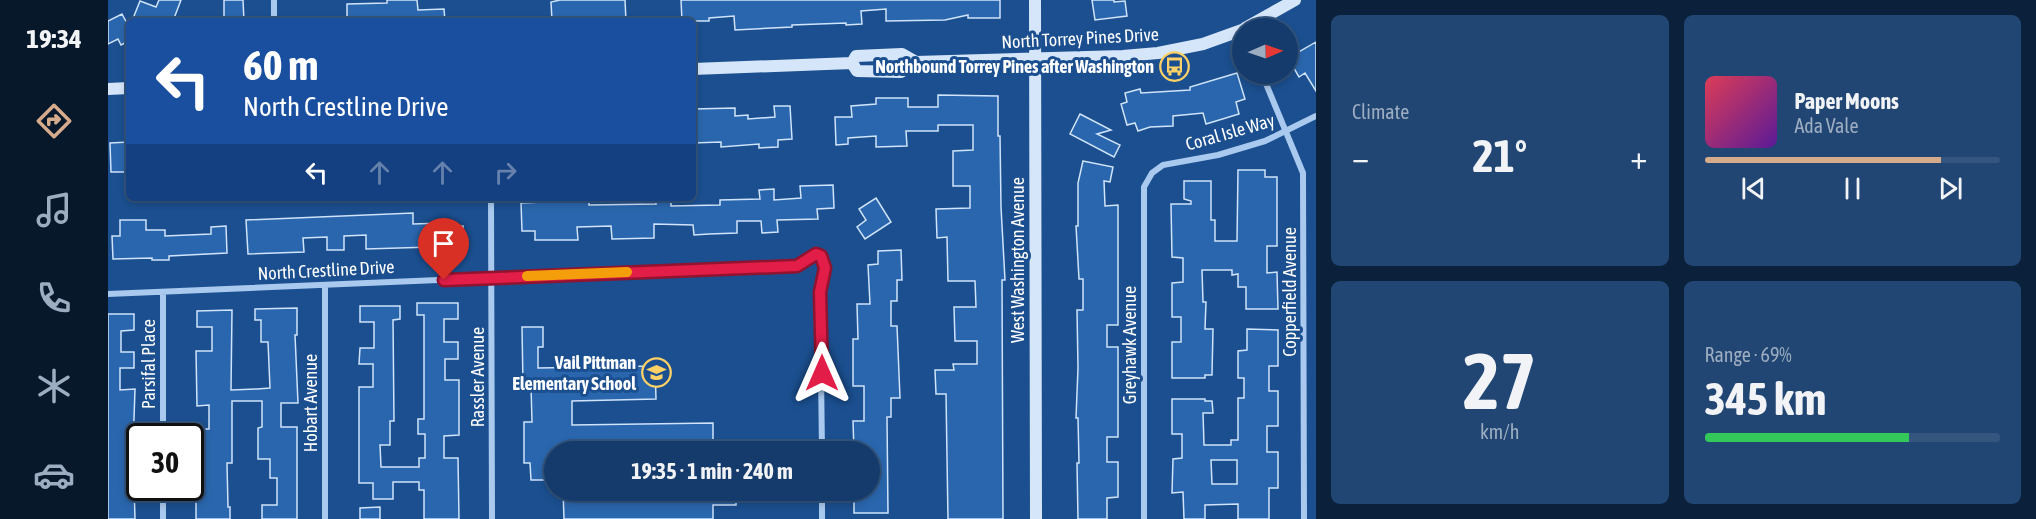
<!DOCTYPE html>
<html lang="en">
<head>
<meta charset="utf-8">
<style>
	body { margin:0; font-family:"Asap Condensed",sans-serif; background:#214673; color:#f1f3f6; height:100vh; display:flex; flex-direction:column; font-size:22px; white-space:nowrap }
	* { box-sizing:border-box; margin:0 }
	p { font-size:20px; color:#9dadc1 }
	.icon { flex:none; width:33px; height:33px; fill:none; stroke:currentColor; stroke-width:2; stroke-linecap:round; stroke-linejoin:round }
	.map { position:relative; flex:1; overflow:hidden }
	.sheet { display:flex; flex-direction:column; gap:15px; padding:15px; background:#0b203b; width:720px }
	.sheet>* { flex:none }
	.banner { position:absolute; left:18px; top:18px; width:570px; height:183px; border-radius:9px; box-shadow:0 3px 9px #0003,0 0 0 2px #33557e; background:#1a4fa0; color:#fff; overflow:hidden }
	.needle { width:39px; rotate:88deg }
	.controls { position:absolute; left:1124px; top:18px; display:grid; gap:12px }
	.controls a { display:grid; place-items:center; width:66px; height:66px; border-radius:50%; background:#143b6b; box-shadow:0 3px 9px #0003,0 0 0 2px #33557e; font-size:30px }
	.speed { position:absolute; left:18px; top:423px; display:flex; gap:12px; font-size:30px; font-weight:700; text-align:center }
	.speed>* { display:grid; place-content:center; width:78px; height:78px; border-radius:50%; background:#143b6b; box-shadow:0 3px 9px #0003,0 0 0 2px #33557e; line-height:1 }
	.speed .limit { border:3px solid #111; border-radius:9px; background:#fff; color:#111 }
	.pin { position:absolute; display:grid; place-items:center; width:51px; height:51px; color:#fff; margin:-62px -26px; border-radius:50% 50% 50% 0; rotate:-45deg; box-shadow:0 0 6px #0007 }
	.pin .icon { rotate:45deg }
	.me { position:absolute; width:66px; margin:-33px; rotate:0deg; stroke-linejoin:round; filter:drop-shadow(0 0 4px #0008) }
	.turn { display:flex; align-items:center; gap:21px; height:126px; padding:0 18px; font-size:27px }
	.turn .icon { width:78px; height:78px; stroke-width:2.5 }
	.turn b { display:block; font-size:42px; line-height:51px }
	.lanes { display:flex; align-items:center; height:57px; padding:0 18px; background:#0003; justify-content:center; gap:30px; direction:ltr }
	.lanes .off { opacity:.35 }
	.big { font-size:45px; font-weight:700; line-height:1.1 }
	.sheet .widget { flex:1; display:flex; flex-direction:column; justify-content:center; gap:9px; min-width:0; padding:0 21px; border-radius:9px; background:#214673 }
	.sheet .dial { align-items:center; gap:0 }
	.dial b { font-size:78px; line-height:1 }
	.song { display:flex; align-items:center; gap:18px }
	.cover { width:72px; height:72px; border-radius:9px; background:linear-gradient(135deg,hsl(350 70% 55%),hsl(270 70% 35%)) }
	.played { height:6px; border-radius:3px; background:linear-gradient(90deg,#d6ab8b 80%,#33557e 80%) }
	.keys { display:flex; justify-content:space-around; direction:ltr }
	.heat { display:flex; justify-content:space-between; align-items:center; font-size:33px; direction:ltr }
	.charge { height:9px; border-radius:4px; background:linear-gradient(90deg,#34c759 69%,#33557e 0) }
	.sheet .tiles { flex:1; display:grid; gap:15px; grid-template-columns:repeat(2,1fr) }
	.trip { position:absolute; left:436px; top:441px; width:336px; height:60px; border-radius:30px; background:#143b6b; box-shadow:0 3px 9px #0003,0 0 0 2px #33557e; font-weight:700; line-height:60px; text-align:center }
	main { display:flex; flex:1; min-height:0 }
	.tabs { display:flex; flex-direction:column; width:108px; justify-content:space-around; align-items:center; background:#08182b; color:#9dadc1 }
	.tabs .icon { width:42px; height:42px }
	.tabs .selected { color:#d6ab8b }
	.tabs b { font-size:27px; color:#f1f3f6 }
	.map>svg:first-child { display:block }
</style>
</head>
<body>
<main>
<nav class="tabs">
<b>19:34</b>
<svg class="icon selected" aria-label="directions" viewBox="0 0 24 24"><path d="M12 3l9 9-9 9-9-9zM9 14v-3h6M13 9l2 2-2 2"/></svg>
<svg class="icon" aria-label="music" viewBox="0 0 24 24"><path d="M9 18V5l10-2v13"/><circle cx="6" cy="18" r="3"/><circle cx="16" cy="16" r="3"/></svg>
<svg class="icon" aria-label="phone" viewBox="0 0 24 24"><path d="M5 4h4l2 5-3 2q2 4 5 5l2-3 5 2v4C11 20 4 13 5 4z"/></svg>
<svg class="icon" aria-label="climate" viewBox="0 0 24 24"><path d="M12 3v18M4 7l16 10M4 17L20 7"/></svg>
<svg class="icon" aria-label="car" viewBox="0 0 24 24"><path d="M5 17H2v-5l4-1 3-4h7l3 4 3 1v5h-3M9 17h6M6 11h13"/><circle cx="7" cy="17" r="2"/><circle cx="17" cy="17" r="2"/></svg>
</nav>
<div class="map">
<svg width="1208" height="519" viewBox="0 0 1208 519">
	<rect width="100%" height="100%" fill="#1b4f8f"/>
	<path fill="#2a66ad" stroke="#cfe3fa" stroke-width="1.5" fill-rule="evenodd" d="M51,0H73L65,21H24L32,1L48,7Z
		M116,0H135L136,21H116Z
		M279,0H309L310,10L336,9L337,21H239V4L279,3Z
		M452,0H517L518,21H444L443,2Z
		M573,0H892V18H860V15L837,20L778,21V9L753,11L754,24L738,25V23L684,25V27L627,30L626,16L601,18V21H574Z
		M984,0H1006V2L1017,1L1019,16L987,20Z
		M14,14L21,27V41L13,45L10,39L0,44V21Z
		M1208,42V91L1197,73L1191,77L1180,58Z
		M1129,73L1137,99L1128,102L1131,114L1098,124L1095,113L1065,116V126L1042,127L1030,131L1027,123L1019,125L1013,104L1019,102L1017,93L1032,89L1033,93L1082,90V87Z
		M830,95L890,96V136H892L893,207L897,280H894L895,519H840L838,394H828L827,370H846L845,364H869V341H847L846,307H868L867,281H840L839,237L829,238L828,209L862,208V186H845V151L865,150V125H830V131H798L799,146L768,147V136L740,138V144L728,145L727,117H744L743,106L768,104V98H800V107H830Z
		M666,106H682L684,139L670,140V147L651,148V144L613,147V142L585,143V109L627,108V116L640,115V119L667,117Z
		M972,114L1003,130L989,134L1012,145L1006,157L962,134Z
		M21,142V172H3L2,143Z
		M975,161L1005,167L1002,182L996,181L997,206L1010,205V325H999V347H1010V437H999V462H1010V497L999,498V519H970L969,463H971L970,418H968L970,368L969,310H975V279H971L968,226H970V183Z
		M1130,170H1157V177H1169V246H1159V273L1169,272L1170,309H1138V287H1130V274L1124,275V270H1094L1095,302H1098L1097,329H1105L1104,375H1097V378H1064V342H1073V317H1064V283L1075,282V258L1064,257L1063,204H1083V201L1076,199V181H1103V220H1107V241H1129Z
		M725,185L726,208L709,209L710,219L669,220L670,232L654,233L653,221H629V233L601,234L586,235L585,225L546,224V238L504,239L503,226L469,227L470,240H427V231H414L413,203L481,200V205L548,204L547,198H563V206L612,205V200L652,199L651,190L666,189V200L693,198L692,186Z
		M768,198L783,222L757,239L749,227L758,220L751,209Z
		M305,213V224L334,223V226H355L356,246L258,249V235L236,236V250H219V237L195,238L196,252L140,254L138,220Z
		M12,220H38V230H57V236L103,234V227L118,226L119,253L61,256V260H44V258L5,259L4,236H12Z
		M793,250L794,280H789V301H783V326H789L792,398H783V417H779L780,513H746V497H756V490H762V452H746L745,421H756V386H745V339H750L749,304H762L760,265L770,264V251Z
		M309,303H350V319H336V342H350V359H337V380H351V435L336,436V458H350L351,519H316V490H311V482H285V499H265V483H251V387H265V364H251L252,348H266V322H252V306H292V319L285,320L286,421H282V445H272L273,467H311V458H317V434H310V419H316V315H309Z
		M189,308V335H187L190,403H173V427H189V519H154V505H169V478H162V459H150V428L154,427V401H124V463H119L120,507H122V519H88V429H101V405L89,406L88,351H104V327H89V311L124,310L123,390L149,389L162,388L160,342H153V320H147V309Z
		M0,314H26V330L13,331V352H26V368H12V390L27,389L25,448L27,519H0Z
		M414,327H435V347H430V368L547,366L548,399L464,401V425L605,423V452H447V480H423L422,463H416V422H424L423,386H415Z
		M1139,329L1170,330V366H1161V391H1170V426H1159V452H1170V488H1161V519H1130V504L1097,505V519H1076L1075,492L1064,493L1065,459L1074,458V434H1064V399H1097V401H1104L1105,413H1095L1096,445H1123V440H1130V398H1136V378H1130V351L1139,350ZM1103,460H1129V484H1104Z
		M455,490H628V505H605V519H456Z
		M272,507V519H252V508Z"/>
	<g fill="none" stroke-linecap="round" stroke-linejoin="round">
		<path stroke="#a9c9ee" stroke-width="6" d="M166,0V21
			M1154,74L1195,173L1196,519
			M383,198L384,519
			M217,286V519
			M55,292V436
			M0,294L689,265L708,254L713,256L717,268L712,292L714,452
			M55,488V519
			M714,490V519
			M1036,519V187L1044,173L1055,165L1110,155L1157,141L1208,116"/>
		<path stroke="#d6e6fa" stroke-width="12" d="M927,0L928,519
			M1137,28L1187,0
			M744,63L749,71L793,72L808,62L1015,56L1050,53L1095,44L1134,30
			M744,63L748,56L794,54L808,62
			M585,69L744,63
			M0,89L21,88"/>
	</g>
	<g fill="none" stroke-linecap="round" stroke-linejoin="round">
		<defs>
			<path id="route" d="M336,280L689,266L708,254L713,256L717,268L712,292L714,373"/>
		</defs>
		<use href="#route" stroke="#92132f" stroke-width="15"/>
		<use href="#route" stroke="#e11d48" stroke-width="10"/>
		<path stroke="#f59e0b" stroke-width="10" d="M419,276L519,272"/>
	</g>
	<defs>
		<symbol id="bus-ring" viewBox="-11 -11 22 22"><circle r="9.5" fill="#1b4f8f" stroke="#ffd166" stroke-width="1.5"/><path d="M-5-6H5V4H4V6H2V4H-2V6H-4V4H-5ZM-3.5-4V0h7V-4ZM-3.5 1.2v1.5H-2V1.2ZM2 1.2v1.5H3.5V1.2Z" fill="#ffd166"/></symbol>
		<symbol id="school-ring" viewBox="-11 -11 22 22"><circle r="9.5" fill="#1b4f8f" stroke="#ffd166" stroke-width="1.5"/><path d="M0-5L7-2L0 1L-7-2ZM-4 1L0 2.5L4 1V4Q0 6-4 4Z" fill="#ffd166"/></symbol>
	</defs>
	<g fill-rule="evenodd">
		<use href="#bus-ring" x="1050" y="50" width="33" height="33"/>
		<use href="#school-ring" x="532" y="356" width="33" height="33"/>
	</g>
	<g text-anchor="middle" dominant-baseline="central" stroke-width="6" stroke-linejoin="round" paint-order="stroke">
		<g font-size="18" fill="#fff" stroke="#1b4f8f">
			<text transform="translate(972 38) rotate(-3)">North Torrey Pines Drive</text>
			<text transform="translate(1122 132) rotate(-16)">Coral Isle Way</text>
			<text transform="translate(909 260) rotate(-90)">West Washington Avenue</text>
			<text transform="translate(218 270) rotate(-3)">North Crestline Drive</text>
			<text transform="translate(1181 292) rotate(-90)">Copperfield Avenue</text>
			<text transform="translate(1021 345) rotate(-90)">Greyhawk Avenue</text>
			<text transform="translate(40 364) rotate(-90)">Parsifal Place</text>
			<text transform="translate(369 377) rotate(-90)">Rassler Avenue</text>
			<text transform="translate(202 403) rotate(-90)">Hobart Avenue</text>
		</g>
		<g font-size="18" font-weight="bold" fill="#fff" stroke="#1b4f8f" text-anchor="end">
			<text x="1046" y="66">Northbound Torrey Pines after Washington</text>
			<text x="528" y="362">Vail Pittman<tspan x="528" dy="21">Elementary School</tspan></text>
		</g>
	</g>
</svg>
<div class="controls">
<a><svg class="needle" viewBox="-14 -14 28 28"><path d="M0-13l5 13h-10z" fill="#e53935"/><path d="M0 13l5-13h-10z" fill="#9dadc1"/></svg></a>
</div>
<div class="speed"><div class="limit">30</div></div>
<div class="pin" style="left:336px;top:280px;background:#d93025"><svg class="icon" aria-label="arrive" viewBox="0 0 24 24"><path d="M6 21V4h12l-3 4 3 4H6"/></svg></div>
<svg class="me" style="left:714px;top:373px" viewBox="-20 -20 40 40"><path d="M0-17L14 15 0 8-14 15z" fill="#e11d48" stroke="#fff" stroke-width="4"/></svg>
<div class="trip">19:35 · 1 min · 240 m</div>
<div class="banner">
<div class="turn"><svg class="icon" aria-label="left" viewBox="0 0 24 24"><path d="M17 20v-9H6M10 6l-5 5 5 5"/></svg><div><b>60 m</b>North Crestline Drive</div></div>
<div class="lanes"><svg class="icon" aria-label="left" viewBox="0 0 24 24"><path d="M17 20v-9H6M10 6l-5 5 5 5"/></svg><svg class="icon off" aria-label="ahead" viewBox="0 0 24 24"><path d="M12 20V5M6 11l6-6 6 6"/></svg><svg class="icon off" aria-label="ahead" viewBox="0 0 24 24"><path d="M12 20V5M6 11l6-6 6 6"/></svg><svg class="icon off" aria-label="right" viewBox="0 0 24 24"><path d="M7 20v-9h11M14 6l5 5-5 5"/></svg></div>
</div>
</div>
<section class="sheet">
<div class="tiles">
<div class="widget"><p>Climate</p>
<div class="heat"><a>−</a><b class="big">21°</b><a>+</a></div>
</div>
<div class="widget">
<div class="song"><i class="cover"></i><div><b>Paper Moons</b><p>Ada Vale</p></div></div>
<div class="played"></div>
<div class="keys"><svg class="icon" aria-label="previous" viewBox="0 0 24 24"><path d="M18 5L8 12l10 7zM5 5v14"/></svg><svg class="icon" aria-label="pause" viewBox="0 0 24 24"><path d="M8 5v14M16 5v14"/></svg><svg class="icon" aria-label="next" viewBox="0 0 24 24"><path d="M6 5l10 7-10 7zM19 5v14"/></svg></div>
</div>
<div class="widget dial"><b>27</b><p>km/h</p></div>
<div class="widget"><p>Range · 69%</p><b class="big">345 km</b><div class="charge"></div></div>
</div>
</section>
</main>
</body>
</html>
